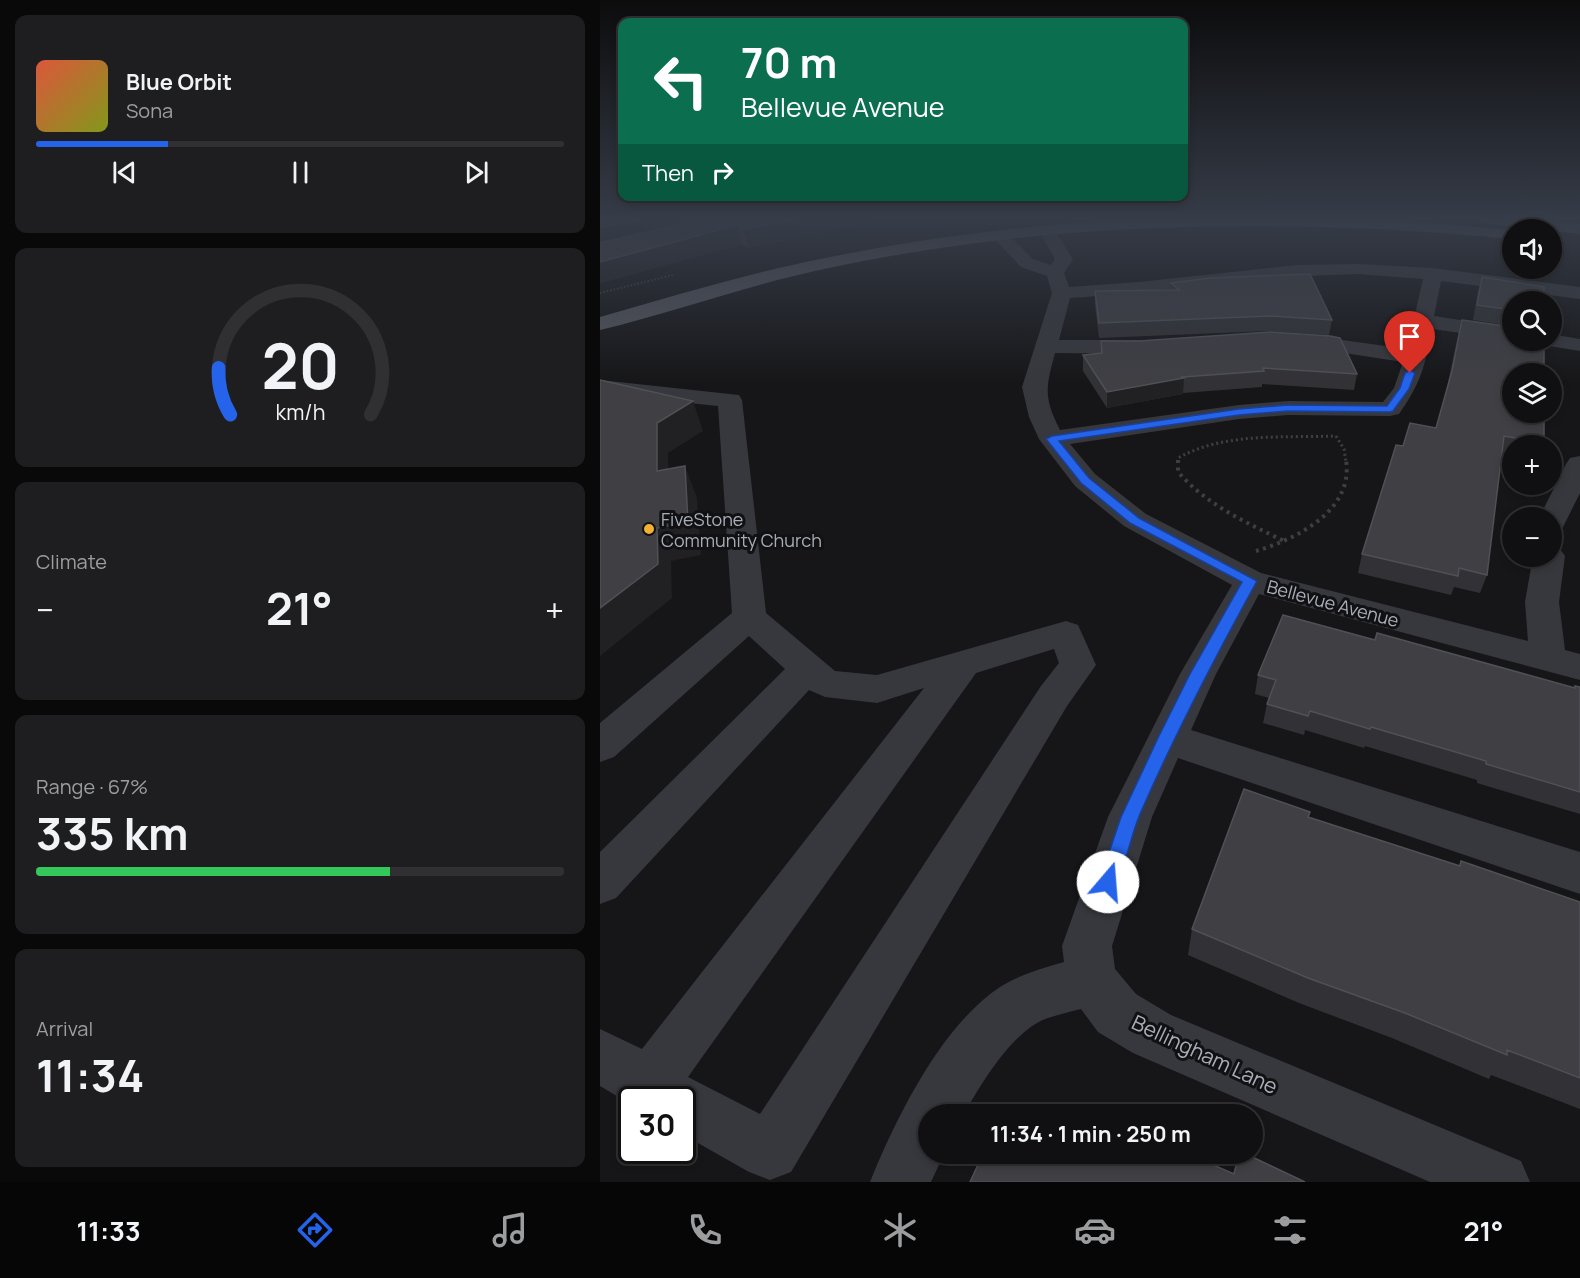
<!DOCTYPE html>
<html lang="en">
<head>
<meta charset="utf-8">
<style>
	body { margin:0; font-family:Manrope,sans-serif; background:#1e1e20; color:#f1f3f6; height:100vh; display:flex; flex-direction:column; font-size:22px; white-space:nowrap }
	* { box-sizing:border-box; margin:0 }
	p { font-size:20px; color:#9c9d9f }
	.icon { flex:none; width:33px; height:33px; fill:none; stroke:currentColor; stroke-width:2; stroke-linecap:round; stroke-linejoin:round }
	.map { position:relative; flex:1; overflow:hidden }
	.details { display:flex; flex-direction:column; gap:15px; padding:15px; background:#09090a; width:600px }
	.details>* { flex:none }
	.guide { position:absolute; left:18px; top:18px; width:570px; height:183px; border-radius:12px; box-shadow:0 3px 9px #0003,0 0 0 2px #303032; background:#0b6e4f; color:#fff; overflow:hidden }
	.tools { position:absolute; left:902px; top:219px; display:grid; gap:12px }
	.tools a { display:grid; place-items:center; width:60px; height:60px; border-radius:50%; background:#101012; box-shadow:0 3px 9px #0003,0 0 0 2px #303032; font-size:30px }
	.speed { position:absolute; left:18px; top:1086px; display:flex; gap:12px; font-size:30px; font-weight:700; text-align:center }
	.speed>* { display:grid; place-content:center; width:78px; height:78px; border-radius:50%; background:#101012; box-shadow:0 3px 9px #0003,0 0 0 2px #303032; line-height:1 }
	.speed .limit { border:3px solid #111; border-radius:9px; background:#fff; color:#111 }
	.pin { position:absolute; display:grid; place-items:center; width:51px; height:51px; color:#fff; margin:-62px -26px; border-radius:50% 50% 50% 0; rotate:-45deg; box-shadow:0 0 6px #0007 }
	.pin .icon { rotate:45deg }
	.me { position:absolute; width:66px; margin:-33px; rotate:18deg; stroke-linejoin:round; filter:drop-shadow(0 0 4px #0008) }
	.turn { display:flex; align-items:center; gap:21px; height:126px; padding:0 24px; font-size:27px }
	.turn .icon { width:78px; height:78px; stroke-width:2.5 }
	.turn b { display:block; font-size:42px; line-height:51px }
	.then { display:flex; align-items:center; height:57px; padding:0 24px; background:#0003; gap:12px; font-size:22px }
	.big { font-size:45px; font-weight:700; line-height:1.1 }
	.details .card { flex:1; display:flex; flex-direction:column; justify-content:center; gap:9px; min-width:0; padding:0 21px; border-radius:12px; background:#1e1e20 }
	.details .dial { align-items:center; gap:0 }
	.dial svg { height:156px; overflow:visible; fill:none; stroke:#303032; stroke-width:7; stroke-linecap:round; text-anchor:middle }
	.dial text { fill:#f1f3f6; stroke:none }
	.song { display:flex; align-items:center; gap:18px }
	.cover { width:72px; height:72px; border-radius:9px; background:linear-gradient(135deg,hsl(10 70% 55%),hsl(70 70% 35%)) }
	.played { height:6px; border-radius:3px; background:linear-gradient(90deg,#2563eb 25%,#303032 25%) }
	.keys { display:flex; justify-content:space-around; direction:ltr }
	.heat { display:flex; justify-content:space-between; align-items:center; font-size:33px; direction:ltr }
	.charge { height:9px; border-radius:4px; background:linear-gradient(90deg,#34c759 67%,#303032 0) }
	.trip { position:absolute; left:318px; top:1104px; width:345px; height:60px; border-radius:30px; background:#101012; box-shadow:0 3px 9px #0003,0 0 0 2px #303032; font-weight:700; line-height:60px; text-align:center }
	.tabs { display:flex; height:96px; justify-content:space-around; align-items:center; background:#060607; color:#9c9d9f }
	.tabs .icon { width:42px; height:42px }
	.tabs .on { color:#2563eb }
	.tabs b { font-size:27px; color:#f1f3f6 }
	main { display:flex; flex:1; min-height:0 }
	.map>svg:first-child { display:block }
</style>
</head>
<body>
<main>
<section class="details">
<div class="card">
<div class="song"><i class="cover"></i><div><b>Blue Orbit</b><p>Sona</p></div></div>
<div class="played"></div>
<div class="keys"><svg class="icon" aria-label="previous" viewBox="0 0 24 24"><path d="M18 5L8 12l10 7zM5 5v14"/></svg><svg class="icon" aria-label="pause" viewBox="0 0 24 24"><path d="M8 5v14M16 5v14"/></svg><svg class="icon" aria-label="next" viewBox="0 0 24 24"><path d="M6 5l10 7-10 7zM19 5v14"/></svg></div>
</div>
<div class="card dial"><svg viewBox="0 0 100 80">
<path d="M14 69A42 42 0 1 1 86 69"/>
<path d="M14 69A42 42 0 0 1 8 45" stroke="#2563eb"/>
<text x="50" y="56" font-size="32" font-weight="700">20</text>
<text x="50" y="72" font-size="11">km/h</text>
</svg></div>
<div class="card"><p>Climate</p>
<div class="heat"><a>−</a><b class="big">21°</b><a>+</a></div>
</div>
<div class="card"><p>Range · 67%</p><b class="big">335 km</b><div class="charge"></div></div>
<div class="card"><p>Arrival</p><b class="big">11:34</b></div>
</section>
<div class="map">
<svg width="980" height="1182" viewBox="0 0 980 1182">
	<rect width="100%" height="100%" fill="#161618"/>
	<g fill="none" stroke-linecap="round" stroke-linejoin="round">
		<path stroke="#3d3f44" stroke-width="2" stroke-dasharray="1.5 2" stroke-linecap="butt" d="M0,293L73,275"/>
		<path stroke="#3d3f44" stroke-width="3" stroke-dasharray="2 3" stroke-linecap="butt" d="M736,436L744,449L746,462
			M578,462V458C624,432 684,438 736,436"/>
		<path stroke="#3d3f44" stroke-width="4" stroke-dasharray="3 4.5" stroke-linecap="butt" d="M578,460V472C607,505 645,522 684,541
			M656,551C696,539 754,511 746,460"/>
		<path fill="#37383d" fill-rule="evenodd" d="M447,226L453,228L473,259L464,273L469,287L539,282L697,265L758,264L833,268L980,287V299L841,281L834,316L912,328V340L832,329C825,366 821,383 799,414L790,416L688,415L639,419L470,444L495,474L546,514L661,573L928,641L925,602L933,556H951V547L960,549L965,556L959,602L965,650L980,654V680L659,594L616,674L591,730L980,852V894L578,758L552,817L512,946L515,969L536,994L571,1015L921,1161L930,1182H830L533,1053L498,1032L481,1009C469,1012 457,1015 445,1019C411,1033 381,1084 364,1114H328V1154H344L331,1182H270C296,1118 341,1026 400,987C419,975 442,968 464,962L462,946L508,817L580,674L632,585L524,526L475,486L439,439L429,417L422,387L452,293L447,276L421,267L391,235L393,231H405L433,259L451,265L455,259L439,231ZM758,274L823,279L807,349L699,334L691,335L688,340L691,345L699,346L803,362L794,388L783,402L688,401L639,405L460,430C443,397 446,387 455,353L546,354L554,352L557,347L554,342L546,340H459L470,298C566,292 662,276 758,274Z
			M951,334L980,339V351L943,345L941,340H951Z
			M0,380L139,395L142,400L166,613L235,671L277,675L466,621L478,625L496,665L467,706L191,1172L170,1180L149,1172L82,1134V1100H32V1105L0,1086V1029L42,1049L324,688L277,703L225,697L209,690L16,898L0,904V852L185,669L149,636L14,757L0,762V723L132,613L118,406L0,394ZM454,649L459,663L441,686L160,1114L88,1077L376,673Z
			M980,456V493L962,529L951,532V518H939L966,464L970,458Z"/>
		<path fill="#53555c" fill-rule="evenodd" d="M538,219H779L914,230H912V239C682,217 451,220 224,269C148,285 75,312 0,330V317C74,296 149,273 225,258C328,237 433,224 538,219Z
			M881,219H930L980,224V234L889,224Z"/>
	</g>
	<path fill="#323236" d="M0,219H285L148,248L142,244L0,283Z
		M882,277L912,302V326L873,320L878,291Z
		M571,283L732,320L729,335L668,331L499,338L495,305V291L570,290Z
		M862,320L944,443L943,446H912V455L902,453L887,575L880,593L854,587L851,595L758,573L762,554L803,446L836,428L847,387L858,335Z
		M501,341L757,374L754,390L662,384V387L583,393V394L507,408L483,371V355L501,353Z
		M775,640L974,688L975,686L980,687V814L877,783V780L765,746L764,748L705,730L704,735L663,723L667,704L669,698L655,694L658,675Z
		M708,817L858,866L861,861L980,902V1109L891,1075L889,1079L792,1038L699,1003L588,955L592,929Z
		M639,1154L705,1182L633,1174Z"/>
	<path fill="#212124" d="M41,219H131L0,249V228Z
		M197,219H285L148,248L143,229Z
		M137,225L142,244L0,283V262Z
		M584,378L583,394L507,408V392Z
		M93,401L103,431L68,453L69,503L57,471V423Z
		M85,466L97,498L101,555L71,561L72,598L0,656V608L57,528Z"/>
	<path fill="#3f3f44" stroke="#4f5156" stroke-width="1.5" d="M0,219H41L0,228Z
		M103,219H197L143,229L137,225L0,262V243Z
		M710,274L732,320L670,316L499,323L495,291L579,290L571,283L610,278Z
		M882,277L944,287V302H912V310L877,305Z
		M862,320L912,327V340H944V374H912V412H944V443L904,436L887,575L859,568L858,576L762,554L796,445L803,446L810,423L836,428L852,371Z
		M670,332L730,336L740,338L757,374L663,368L664,371L582,377L584,378L507,392L483,355L502,353L501,341H539Z
		M0,380L93,401L57,423V471L85,466L88,522L57,528L58,564L0,608Z
		M683,615L775,640L777,633L975,688V686L980,687V792L886,764V761L771,727L770,729L710,711L708,716L667,704L676,680L658,675Z
		M644,789L710,812L708,817L860,866L861,861L980,902V1078L907,1050V1055L805,1013L708,978L592,929Z
		M406,1103L429,1114H401Z
		M452,1103L475,1114H448Z
		M383,1154H588L634,1174L639,1154H646L705,1182H370Z"/>
	<linearGradient id="sky" x2="0" y2="1"><stop stop-color="#0c0c0d"/><stop offset="0.57" stop-color="#363c48"/><stop offset="1" stop-color="#363c48" stop-opacity="0"/></linearGradient>
	<rect width="980" height="384" fill="url(#sky)"/>
	<path fill="#2563eb" stroke="#184099" stroke-width="1.5" d="M810,370L815,373L809,389L793,411L790,412L688,411L639,415L459,441L489,478L539,518L657,581C615,657 575,734 540,814C530,838 526,864 515,888L508,890L502,888L499,882L521,817L558,738L590,674L642,582L530,523L481,483L446,439L452,436L639,409L688,405L787,406L800,388L805,373Z"/>
	<circle fill="#f2b134" stroke="#111113" stroke-width="2" cx="49" cy="529" r="6"/>
	<g text-anchor="middle" dominant-baseline="central" stroke-width="6" stroke-linejoin="round" paint-order="stroke">
		<g font-size="18" fill="#a8adb8" stroke="#111113" text-anchor="start">
			<text x="61" y="519">FiveStone<tspan x="61" dy="21">Community Church</tspan></text>
		</g>
		<g font-size="18" fill="#a8adb8" stroke="#111113">
			<text transform="translate(733 603) rotate(15)">Bellevue Avenue</text>
		</g>
		<g font-size="21" fill="#a8adb8" stroke="#111113">
			<text transform="translate(605 1054) rotate(25)">Bellingham Lane</text>
		</g>
	</g>
</svg>
<div class="tools">
<a><svg class="icon" aria-label="sound" viewBox="0 0 24 24"><path d="M4 9h4l5-4v14l-5-4H4zM17 9q2 3 0 6"/></svg></a>
<a><svg class="icon" aria-label="search" viewBox="0 0 24 24"><circle cx="10" cy="10" r="6"/><path d="M15 15l6 6"/></svg></a>
<a><svg class="icon" aria-label="layers" viewBox="0 0 24 24"><path d="M12 4l9 5-9 5-9-5zM3 14l9 5 9-5"/></svg></a>
<a>+</a>
<a>−</a>
</div>
<div class="speed"><div class="limit">30</div></div>
<div class="pin" style="left:810px;top:373px;background:#d93025"><svg class="icon" aria-label="arrive" viewBox="0 0 24 24"><path d="M6 21V4h12l-3 4 3 4H6"/></svg></div>
<svg class="me" style="left:508px;top:882px" viewBox="-20 -20 40 40"><circle r="19" fill="#fff"/><path d="M0-13L10 11 0 6-10 11z" fill="#2563eb"/></svg>
<div class="trip">11:34 · 1 min · 250 m</div>
<div class="guide">
<div class="turn"><svg class="icon" aria-label="left" viewBox="0 0 24 24"><path d="M17 20v-9H6M10 6l-5 5 5 5"/></svg><div><b>70 m</b>Bellevue Avenue</div></div>
<div class="then">Then<svg class="icon" aria-label="right" viewBox="0 0 24 24"><path d="M7 20v-9h11M14 6l5 5-5 5"/></svg></div>
</div>
</div>
</main>
<nav class="tabs">
<b>11:33</b>
<svg class="icon on" aria-label="directions" viewBox="0 0 24 24"><path d="M12 3l9 9-9 9-9-9zM9 14v-3h6M13 9l2 2-2 2"/></svg>
<svg class="icon" aria-label="music" viewBox="0 0 24 24"><path d="M9 18V5l10-2v13"/><circle cx="6" cy="18" r="3"/><circle cx="16" cy="16" r="3"/></svg>
<svg class="icon" aria-label="phone" viewBox="0 0 24 24"><path d="M5 4h4l2 5-3 2q2 4 5 5l2-3 5 2v4C11 20 4 13 5 4z"/></svg>
<svg class="icon" aria-label="climate" viewBox="0 0 24 24"><path d="M12 3v18M4 7l16 10M4 17L20 7"/></svg>
<svg class="icon" aria-label="car" viewBox="0 0 24 24"><path d="M5 17H2v-5l4-1 3-4h7l3 4 3 1v5h-3M9 17h6M6 11h13"/><circle cx="7" cy="17" r="2"/><circle cx="17" cy="17" r="2"/></svg>
<svg class="icon" aria-label="filters" viewBox="0 0 24 24"><path d="M4 7h16M4 17h16"/><circle cx="9" cy="7" r="2"/><circle cx="15" cy="17" r="2"/></svg>
<b>21°</b>
</nav>
</body>
</html>
